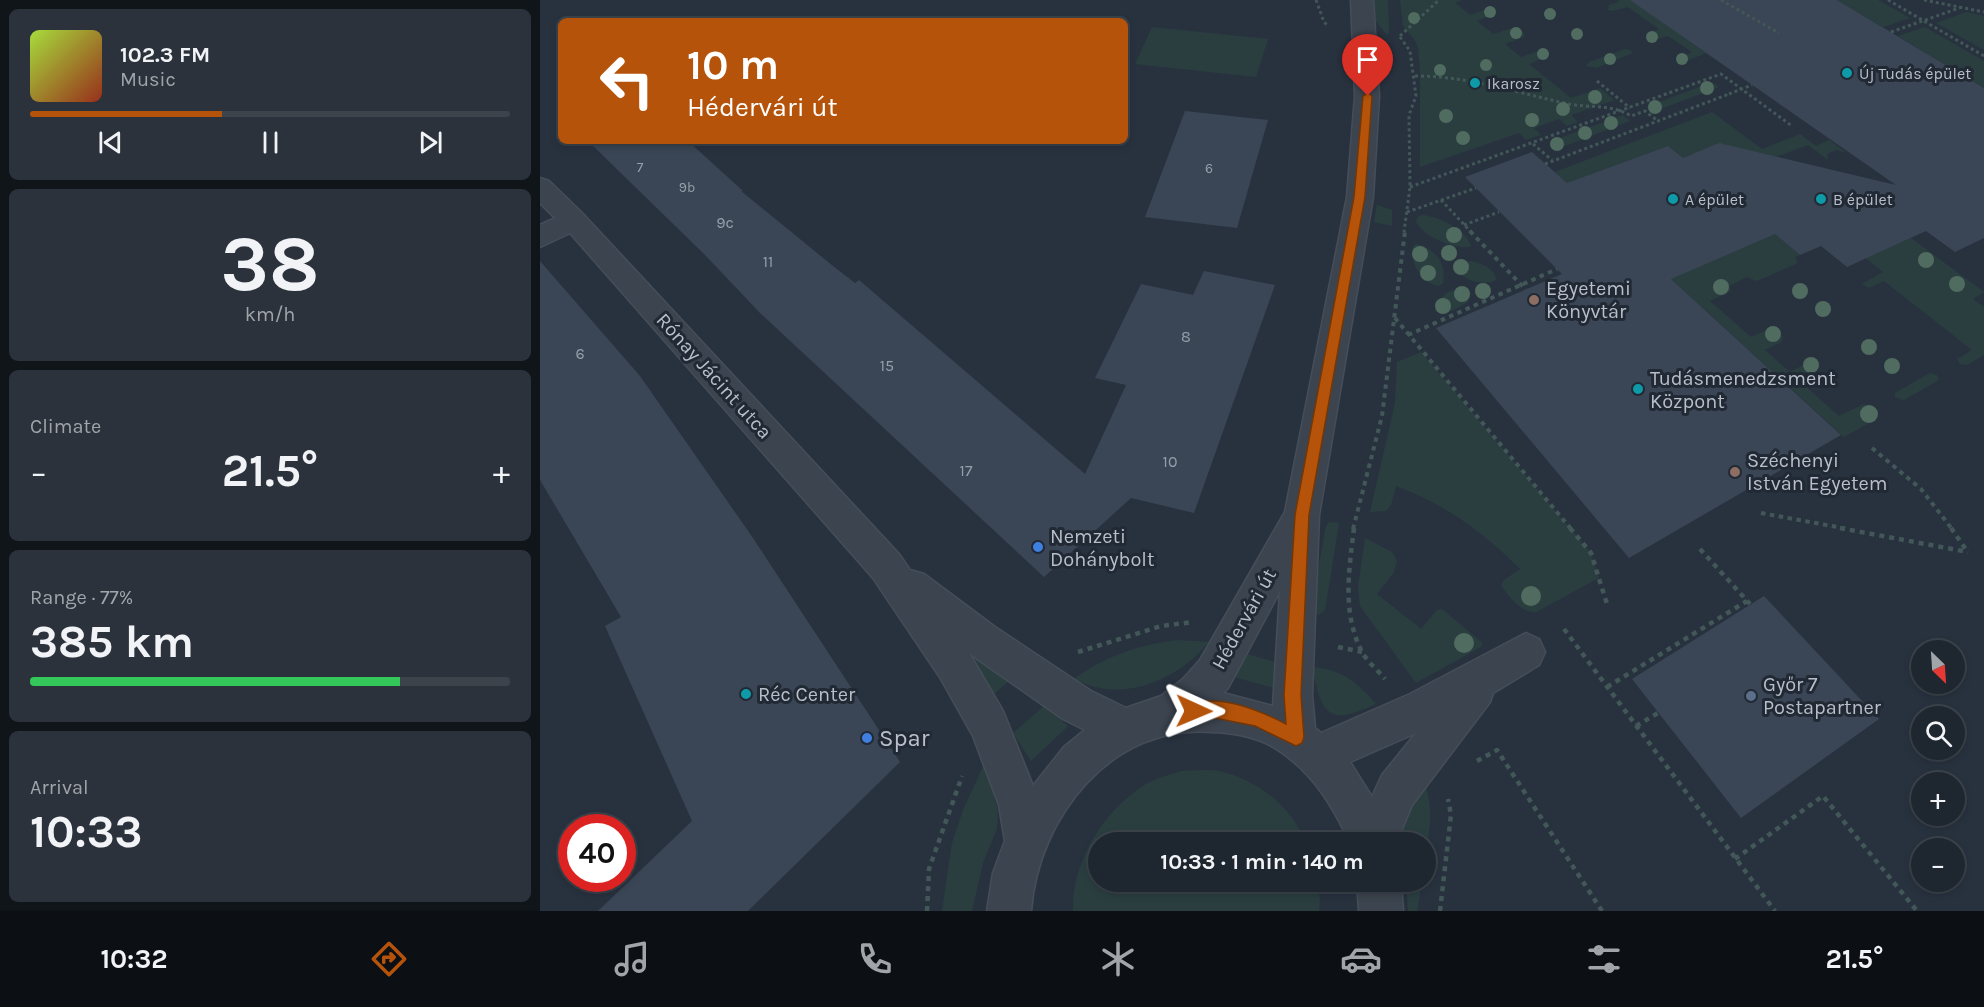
<!DOCTYPE html>
<html lang="en">
<head>
<meta charset="utf-8">
<style>
	body { margin:0; font-family:Karla,sans-serif; background:#2b323b; color:#f1f3f6; height:100vh; display:flex; flex-direction:column; font-size:22px; white-space:nowrap }
	* { box-sizing:border-box; margin:0 }
	p { font-size:20px; color:#a1a5aa }
	.icon { flex:none; width:33px; height:33px; fill:none; stroke:currentColor; stroke-width:2; stroke-linecap:round; stroke-linejoin:round }
	.map { position:relative; flex:1; overflow:hidden }
	.side { display:flex; flex-direction:column; gap:9px; padding:9px; background:#10151a; width:540px }
	.side>* { flex:none }
	.hud { position:absolute; left:18px; top:18px; width:570px; height:126px; border-radius:9px; box-shadow:0 3px 9px #0003,0 0 0 2px #3c434b; background:#b45309; color:#fff; overflow:hidden }
	.needle { width:39px; rotate:155deg }
	.buttons { position:absolute; left:1371px; top:640px; display:grid; gap:12px }
	.buttons a { display:grid; place-items:center; width:54px; height:54px; border-radius:50%; background:#1e262f; box-shadow:0 3px 9px #0003,0 0 0 2px #3c434b; font-size:30px }
	.speed { position:absolute; left:18px; top:814px; display:flex; gap:12px; font-size:30px; font-weight:700; text-align:center }
	.speed>* { display:grid; place-content:center; width:78px; height:78px; border-radius:50%; background:#1e262f; box-shadow:0 3px 9px #0003,0 0 0 2px #3c434b; line-height:1 }
	.speed .limit { border:9px solid #d22; background:#fff; color:#111 }
	.pin { position:absolute; display:grid; place-items:center; width:51px; height:51px; color:#fff; margin:-62px -26px; border-radius:50% 50% 50% 0; rotate:-45deg; box-shadow:0 0 6px #0007 }
	.pin .icon { rotate:45deg }
	.me { position:absolute; width:66px; margin:-33px; rotate:91deg; stroke-linejoin:round; filter:drop-shadow(0 0 4px #0008) }
	.turn { display:flex; align-items:center; gap:21px; height:126px; padding:0 30px; font-size:27px }
	.turn .icon { width:78px; height:78px; stroke-width:2.5 }
	.turn b { display:block; font-size:42px; line-height:51px }
	.big { font-size:45px; font-weight:700; line-height:1.1 }
	.side .tile { flex:1; display:flex; flex-direction:column; justify-content:center; gap:9px; min-width:0; padding:0 21px; border-radius:9px; background:#2b323b }
	.side .dial { align-items:center; gap:0 }
	.dial b { font-size:78px; line-height:1 }
	.song { display:flex; align-items:center; gap:18px }
	.cover { width:72px; height:72px; border-radius:9px; background:linear-gradient(135deg,hsl(80 70% 55%),hsl(10 70% 35%)) }
	.played { height:6px; border-radius:3px; background:linear-gradient(90deg,#b45309 40%,#3c434b 40%) }
	.keys { display:flex; justify-content:space-around; direction:ltr }
	.heat { display:flex; justify-content:space-between; align-items:center; font-size:33px; direction:ltr }
	.charge { height:9px; border-radius:4px; background:linear-gradient(90deg,#34c759 77%,#3c434b 0) }
	.trip { position:absolute; left:548px; top:832px; width:348px; height:60px; border-radius:30px; background:#1e262f; box-shadow:0 3px 9px #0003,0 0 0 2px #3c434b; font-weight:700; line-height:60px; text-align:center }
	.tab-bar { display:flex; height:96px; justify-content:space-around; align-items:center; background:#0c0f13; color:#a1a5aa }
	.tab-bar .icon { width:42px; height:42px }
	.tab-bar .on { color:#b45309 }
	.tab-bar b { font-size:27px; color:#f1f3f6 }
	main { display:flex; flex:1; min-height:0 }
	.map>svg:first-child { display:block }
</style>
</head>
<body>
<main>
<section class="side">
<div class="tile">
<div class="song"><i class="cover"></i><div><b>102.3 FM</b><p>Music</p></div></div>
<div class="played"></div>
<div class="keys"><svg class="icon" aria-label="previous" viewBox="0 0 24 24"><path d="M18 5L8 12l10 7zM5 5v14"/></svg><svg class="icon" aria-label="pause" viewBox="0 0 24 24"><path d="M8 5v14M16 5v14"/></svg><svg class="icon" aria-label="next" viewBox="0 0 24 24"><path d="M6 5l10 7-10 7zM19 5v14"/></svg></div>
</div>
<div class="tile dial"><b>38</b><p>km/h</p></div>
<div class="tile"><p>Climate</p>
<div class="heat"><a>−</a><b class="big">21.5°</b><a>+</a></div>
</div>
<div class="tile"><p>Range · 77%</p><b class="big">385 km</b><div class="charge"></div></div>
<div class="tile"><p>Arrival</p><b class="big">10:33</b></div>
</section>
<div class="map">
<svg width="1444" height="911" viewBox="0 0 1444 911">
	<rect width="100%" height="100%" fill="#28323f"/>
	<path fill="#2a3e40" d="M832,0H848L849,32L847,35L834,19Z
		M860,0H922L915,3L930,15L947,9L954,10L955,14L937,21L953,34L975,27L984,33V37L965,44L981,57L999,51L1008,52V56L989,64L1031,98L1060,88L1074,100L1031,115L1038,122L1027,126L1019,119L994,128L1001,135L986,140L979,133L880,167V70L878,48L874,39L863,26Z
		M1077,0H1091L1166,53L1142,63L1137,59L1152,52L1128,36L1114,40L1108,38L1107,35L1119,29L1088,7L1072,11L1068,10L1069,5L1079,2Z
		M1297,0H1338L1370,18L1343,27Z
		M1426,12L1444,16V50L1396,23Z
		M612,27L728,39L716,77L595,64Z
		M1385,27L1444,61V88L1358,36Z
		M1085,49L1090,50L1093,53L1056,68L1046,66L1049,62Z
		M1172,82L1179,87L1113,112L1106,107Z
		M1172,112L1222,149L1260,134L1276,146L1289,140L1307,153L1296,150L1287,154L1288,160L1268,145L1191,174C1176,162 1167,148 1147,156V161L1128,146L1049,175L1044,200L1015,172Z
		M1083,115L1090,121L1017,149L1009,142Z
		M837,205L852,210V226L834,222Z
		M883,215C899,217 926,229 931,246C917,251 881,236 876,221L879,216Z
		M1235,234L1260,255L1255,257L1258,263L1217,281L1207,277L1189,286L1191,291L1170,301L1211,337C1223,332 1233,324 1243,337L1241,342L1225,350L1250,372L1269,362L1276,363V367L1256,378L1299,416L1324,404L1337,412L1336,419L1304,437L1097,248Z
		M1371,238L1444,292L1433,299L1444,307V355L1427,365L1420,364L1417,359L1432,350L1344,281L1329,288L1322,284L1343,272L1326,258Z
		M876,244C895,248 907,264 903,283L899,286C881,283 870,263 873,246Z
		M931,261C942,264 955,268 956,280C945,287 920,280 916,267Z
		M923,289L931,293L928,302C918,307 905,318 895,311C899,296 908,289 923,289Z
		M881,352L1051,553L1059,578L996,612C982,614 968,596 961,585L964,580L980,569C943,532 905,504 856,486L851,505L846,511L830,512L855,403L857,362Z
		M1390,373L1397,375L1399,380L1364,400L1355,397V393Z
		M789,522L799,523L785,610L779,615L770,614L786,526Z
		M825,538L852,552L857,561L854,572L837,594L881,629L897,610L902,609L939,640L942,643L941,647L876,683L820,606L818,587Z
		M639,640L669,642C637,681 582,704 534,679C565,656 601,644 639,640Z
		M434,648L471,679L452,696L426,655Z
		M704,653L738,663L734,688L694,677Z
		M772,667C801,669 817,682 836,704C787,727 782,714 772,667Z
		M504,706L528,726L491,761L473,733Z
		M445,762L458,811L457,828L443,863L432,911H402L412,843L423,810Z
		M641,771C653,771 667,769 679,771C718,780 751,806 766,843H558V882H777L780,899L779,911H533C532,860 564,810 606,784C616,778 630,775 641,771Z
		M885,784C894,809 889,834 885,859V843H862C861,809 865,810 885,784Z
		M866,882H882L877,911H868Z"/>
	<path fill="#3a4655" d="M1090,0H1297L1444,88V238L1415,252L1386,231L1307,267L1281,246L1260,255L1235,234L1131,279L1301,435L1089,558L896,328L1022,274L925,177L992,152L1027,183L1128,146L1143,158L1179,143L1356,185Z
		M645,111L728,120L697,228L605,217Z
		M48,141H148L203,191H201L293,266L315,283L319,280L545,474L586,385L555,378L601,284L653,295L664,271L735,285L654,513L591,498L504,577L220,313L165,255Z
		M0,261L100,376L211,535L360,762L208,911H58L152,821L65,626L81,617L0,480Z
		M1224,596L1339,719L1201,818L1092,679Z"/>
	<g fill="none" stroke-linecap="round" stroke-linejoin="round">
		<defs>
			<path id="minor" d="M811,0H833L839,96L833,197L779,515L772,695L775,728L781,733L870,694L986,633L999,639L1005,652L999,665L953,693L950,702L872,805L856,843H810C793,806 773,773 738,750C719,737 696,733 673,732C572,723 498,817 491,911H447L453,873L465,841L459,805L433,736L401,679L333,578L30,233L0,247V225L15,218L0,203V178L9,181L42,213L359,554L370,570L384,574L455,627L551,691L586,708L621,696L643,679L660,660L745,512L807,197L815,96ZM740,591L733,706L683,693L688,688ZM429,653L523,719L545,730L524,747L493,786L463,711ZM876,733L842,775L832,797L810,762Z
				M817,882H861L863,911H819Z"/>
		</defs>
		<use href="#minor" stroke="#454d58" stroke-width="3"/>
		<path stroke="#435758" stroke-width="3" stroke-dasharray="3 3" stroke-linecap="butt" d="M776,0L784,22L788,26
			M1181,0L1239,33
			M1348,0L1444,56
			M1384,0L1444,12
			M1351,32L1422,7
			M860,36L899,0
			M860,37L870,51L876,96L869,115L870,187L864,232
			M875,76C929,76 977,93 1029,104C1050,108 1072,104 1091,116L1105,111L1118,121
			M1057,81L1090,108
			M993,144L1012,160
			M1005,164L1189,94
			M870,187L1181,74L1252,126
			M901,200L931,232
			M867,212L936,188
			M924,225L959,212"/>
		<path stroke="#435758" stroke-width="4" stroke-dasharray="4.5 4.5" stroke-linecap="butt" d="M930,231L986,290
			M855,318L1031,529
			M868,335L1017,269
			M1332,448L1381,489L1412,529
			M1221,513L1308,529
			M813,529L842,416L865,231"/>
		<path stroke="#435758" stroke-width="4.5" stroke-dasharray="5 5" stroke-linecap="butt" d="M814,528C809,570 802,611 821,650C826,661 838,670 845,679
			M1030,528L1051,553L1067,604
			M1300,528L1428,552
			M1411,528L1427,551
			M1160,549L1210,604
			M1024,629L1235,911
			M798,647L822,652
			M538,652L621,626L653,622
			M1067,687L1207,601
			M1096,726L1118,713
			M937,761L957,750L1062,911
			M1195,859L1283,796L1377,911
			M387,911L389,869L422,776
			M900,911L911,815L908,799"/>
		<use href="#minor" fill="#3c444f" fill-rule="evenodd"/>
		<path stroke="#435758" stroke-width="3" stroke-dasharray="3 3" stroke-linecap="butt" d="M1189,94L1212,85"/>
	</g>
	<g fill="#506b5f">
		<circle cx="950" cy="12" r="6"/>
		<circle cx="1010" cy="14" r="6"/>
		<circle cx="874" cy="18" r="6"/>
		<circle cx="976" cy="33" r="6"/>
		<circle cx="1037" cy="34" r="6"/>
		<circle cx="1112" cy="37" r="6"/>
		<circle cx="1003" cy="54" r="6"/>
		<circle cx="1070" cy="59" r="6"/>
		<circle cx="1142" cy="59" r="6"/>
		<circle cx="946" cy="65" r="6"/>
		<circle cx="900" cy="70" r="6"/>
		<circle cx="1167" cy="88" r="7"/>
		<circle cx="1055" cy="97" r="7"/>
		<circle cx="1115" cy="107" r="7"/>
		<circle cx="1023" cy="109" r="7"/>
		<circle cx="906" cy="116" r="7"/>
		<circle cx="992" cy="120" r="7"/>
		<circle cx="1071" cy="123" r="7"/>
		<circle cx="1045" cy="133" r="7"/>
		<circle cx="923" cy="138" r="7"/>
		<circle cx="1017" cy="144" r="7"/>
		<circle cx="914" cy="235" r="8"/>
		<circle cx="909" cy="253" r="8"/>
		<circle cx="880" cy="254" r="8"/>
		<circle cx="1386" cy="260" r="8"/>
		<circle cx="921" cy="267" r="8"/>
		<circle cx="888" cy="273" r="8"/>
		<circle cx="1417" cy="284" r="8"/>
		<circle cx="1181" cy="287" r="8"/>
		<circle cx="943" cy="291" r="8"/>
		<circle cx="1260" cy="291" r="8"/>
		<circle cx="922" cy="294" r="8"/>
		<circle cx="903" cy="306" r="8"/>
		<circle cx="1283" cy="309" r="8"/>
		<circle cx="1233" cy="334" r="8"/>
		<circle cx="1329" cy="347" r="8"/>
		<circle cx="1271" cy="365" r="8"/>
		<circle cx="1352" cy="366" r="8"/>
		<circle cx="1329" cy="414" r="9"/>
		<circle cx="991" cy="596" r="10"/>
		<circle cx="924" cy="643" r="10"/>
	</g>
	<path fill="#b45309" stroke="#753606" stroke-width="1.5" d="M828,93L832,96L825,197L769,515L761,695L764,737L762,743L756,746L715,726L675,718L654,719L649,717L646,711L649,705C679,693 719,710 746,724L744,695L755,515L814,197L823,96Z"/>
	<g fill="#0f9aa8" stroke="#212934" stroke-width="2">
		<circle cx="1307" cy="73" r="6"/>
		<circle cx="935" cy="83" r="6"/>
		<circle cx="1133" cy="199" r="6"/>
		<circle cx="1281" cy="199" r="6"/>
		<circle cx="1098" cy="389" r="6"/>
		<circle cx="206" cy="694" r="6"/>
	</g>
	<g fill="#8d6e63" stroke="#212934" stroke-width="2">
		<circle cx="994" cy="300" r="6"/>
		<circle cx="1195" cy="472" r="6"/>
	</g>
	<g fill="#3f7fe0" stroke="#212934" stroke-width="2">
		<circle cx="498" cy="547" r="6"/>
		<circle cx="327" cy="738" r="6"/>
	</g>
	<circle fill="#5c6f8a" stroke="#212934" stroke-width="2" cx="1211" cy="696" r="6"/>
	<g text-anchor="middle" dominant-baseline="central" stroke-width="6" stroke-linejoin="round" paint-order="stroke">
		<g font-size="14" fill="#969fab">
			<text x="100" y="167">7</text>
			<text x="669" y="168">6</text>
			<text x="147" y="187">9b</text>
		</g>
		<g font-size="16" fill="#b8bfca" stroke="#212934" text-anchor="start">
			<text x="1319" y="73">Új Tudás épület</text>
			<text x="947" y="83">Ikarosz</text>
			<text x="1145" y="199">A épület</text>
			<text x="1293" y="199">B épület</text>
		</g>
		<g font-size="16" fill="#969fab">
			<text x="185" y="222">9c</text>
			<text x="228" y="261">11</text>
			<text x="646" y="336">8</text>
			<text x="40" y="353">6</text>
			<text x="347" y="365">15</text>
			<text x="630" y="461">10</text>
			<text x="426" y="470">17</text>
		</g>
		<g font-size="20" fill="#b8bfca" stroke="#212934" text-anchor="start">
			<text x="1006" y="288">Egyetemi<tspan x="1006" dy="23">Könyvtár</tspan></text>
			<text x="1110" y="378">Tudásmenedzsment<tspan x="1110" dy="23">Központ</tspan></text>
			<text x="1207" y="460">Széchenyi<tspan x="1207" dy="23">István Egyetem</tspan></text>
			<text x="510" y="536">Nemzeti<tspan x="510" dy="23">Dohánybolt</tspan></text>
			<text x="1223" y="684">Győr 7<tspan x="1223" dy="23">Postapartner</tspan></text>
			<text x="218" y="694">Réc Center</text>
		</g>
		<g font-size="20" fill="#b8bfca" stroke="#212934">
			<text transform="translate(174 376) rotate(48)">Rónay Jácint utca</text>
			<text transform="translate(704 619) rotate(-61)">Hédervári út</text>
		</g>
		<g font-size="24" fill="#b8bfca" stroke="#212934" text-anchor="start">
			<text x="339" y="738">Spar</text>
		</g>
	</g>
</svg>
<div class="buttons">
<a><svg class="needle" viewBox="-14 -14 28 28"><path d="M0-13l5 13h-10z" fill="#e53935"/><path d="M0 13l5-13h-10z" fill="#a1a5aa"/></svg></a>
<a><svg class="icon" aria-label="search" viewBox="0 0 24 24"><circle cx="10" cy="10" r="6"/><path d="M15 15l6 6"/></svg></a>
<a>+</a>
<a>−</a>
</div>
<div class="speed"><div class="limit">40</div></div>
<div class="pin" style="left:828px;top:96px;background:#d93025"><svg class="icon" aria-label="arrive" viewBox="0 0 24 24"><path d="M6 21V4h12l-3 4 3 4H6"/></svg></div>
<svg class="me" style="left:654px;top:711px" viewBox="-20 -20 40 40"><path d="M0-17L14 15 0 8-14 15z" fill="#b45309" stroke="#fff" stroke-width="4"/></svg>
<div class="trip">10:33 · 1 min · 140 m</div>
<div class="hud">
<div class="turn"><svg class="icon" aria-label="left" viewBox="0 0 24 24"><path d="M17 20v-9H6M10 6l-5 5 5 5"/></svg><div><b>10 m</b>Hédervári út</div></div>
</div>
</div>
</main>
<nav class="tab-bar">
<b>10:32</b>
<svg class="icon on" aria-label="directions" viewBox="0 0 24 24"><path d="M12 3l9 9-9 9-9-9zM9 14v-3h6M13 9l2 2-2 2"/></svg>
<svg class="icon" aria-label="music" viewBox="0 0 24 24"><path d="M9 18V5l10-2v13"/><circle cx="6" cy="18" r="3"/><circle cx="16" cy="16" r="3"/></svg>
<svg class="icon" aria-label="phone" viewBox="0 0 24 24"><path d="M5 4h4l2 5-3 2q2 4 5 5l2-3 5 2v4C11 20 4 13 5 4z"/></svg>
<svg class="icon" aria-label="climate" viewBox="0 0 24 24"><path d="M12 3v18M4 7l16 10M4 17L20 7"/></svg>
<svg class="icon" aria-label="car" viewBox="0 0 24 24"><path d="M5 17H2v-5l4-1 3-4h7l3 4 3 1v5h-3M9 17h6M6 11h13"/><circle cx="7" cy="17" r="2"/><circle cx="17" cy="17" r="2"/></svg>
<svg class="icon" aria-label="filters" viewBox="0 0 24 24"><path d="M4 7h16M4 17h16"/><circle cx="9" cy="7" r="2"/><circle cx="15" cy="17" r="2"/></svg>
<b>21.5°</b>
</nav>
</body>
</html>
